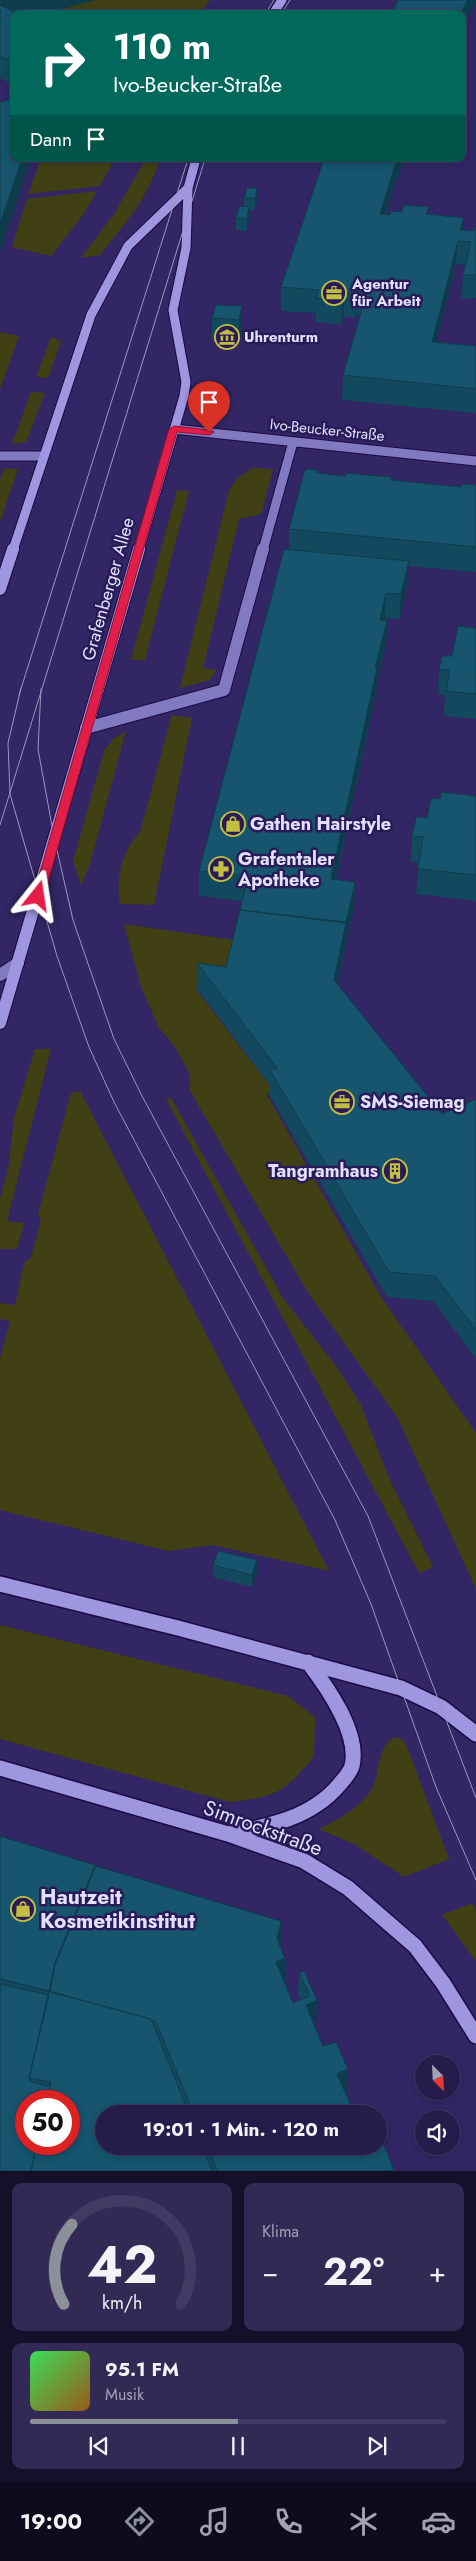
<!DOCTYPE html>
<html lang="de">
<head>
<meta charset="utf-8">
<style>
	body { margin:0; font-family:Jost,sans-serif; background:#322955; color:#f1f3f6; height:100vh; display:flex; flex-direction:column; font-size:19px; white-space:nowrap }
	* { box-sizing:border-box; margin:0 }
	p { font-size:16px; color:#a4a1b5 }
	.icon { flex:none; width:28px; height:28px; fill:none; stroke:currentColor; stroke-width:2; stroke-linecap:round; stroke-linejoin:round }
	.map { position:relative; height:2171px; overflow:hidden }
	.details { display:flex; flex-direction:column; gap:12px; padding:12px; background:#150f29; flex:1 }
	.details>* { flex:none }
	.hud { position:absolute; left:10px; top:10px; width:456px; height:152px; border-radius:10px; box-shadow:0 2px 8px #0003,0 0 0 1px #423a63; background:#00695c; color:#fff; overflow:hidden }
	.needle { width:32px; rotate:156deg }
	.fabs { position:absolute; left:415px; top:2055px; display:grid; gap:10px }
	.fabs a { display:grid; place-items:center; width:45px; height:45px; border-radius:50%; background:#261c4b; box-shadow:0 2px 8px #0003,0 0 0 1px #423a63; font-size:25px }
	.speed { position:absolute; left:15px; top:2090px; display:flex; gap:10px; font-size:25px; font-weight:700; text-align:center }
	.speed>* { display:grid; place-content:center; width:65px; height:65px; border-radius:50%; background:#261c4b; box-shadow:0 2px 8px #0003,0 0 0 1px #423a63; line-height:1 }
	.speed .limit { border:8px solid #d22; background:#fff; color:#111 }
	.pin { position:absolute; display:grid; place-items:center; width:42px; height:42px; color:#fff; margin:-51px -21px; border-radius:50% 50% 50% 0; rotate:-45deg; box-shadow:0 0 5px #0007 }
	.pin .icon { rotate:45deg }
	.me { position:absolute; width:55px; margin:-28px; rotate:15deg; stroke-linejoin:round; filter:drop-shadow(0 0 4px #0008) }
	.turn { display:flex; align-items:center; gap:18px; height:105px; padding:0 20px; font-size:22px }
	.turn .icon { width:65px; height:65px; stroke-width:2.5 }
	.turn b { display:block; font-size:35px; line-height:42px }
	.then { display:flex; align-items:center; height:48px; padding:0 20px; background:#0003; gap:10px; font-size:19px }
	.big { font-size:38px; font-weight:700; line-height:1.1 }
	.details .widget { flex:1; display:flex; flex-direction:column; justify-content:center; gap:8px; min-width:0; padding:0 18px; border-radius:10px; background:#322955 }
	.details .dial { align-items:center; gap:0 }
	.dial svg { height:130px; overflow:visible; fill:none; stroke:#423a63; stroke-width:7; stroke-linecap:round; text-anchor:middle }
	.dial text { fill:#f1f3f6; stroke:none }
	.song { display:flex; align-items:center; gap:15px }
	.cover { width:60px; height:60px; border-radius:8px; background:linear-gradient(135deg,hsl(130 70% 55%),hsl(30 70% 35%)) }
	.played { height:5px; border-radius:2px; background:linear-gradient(90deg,#8c9099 50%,#423a63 50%) }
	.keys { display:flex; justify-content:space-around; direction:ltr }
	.heat { display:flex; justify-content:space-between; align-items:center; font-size:28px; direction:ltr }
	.details .tiles { flex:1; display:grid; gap:12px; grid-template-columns:1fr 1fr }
	.widget:last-child { grid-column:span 2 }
	.trip { position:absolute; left:95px; top:2105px; width:292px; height:50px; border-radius:25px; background:#261c4b; box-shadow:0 2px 8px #0003,0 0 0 1px #423a63; font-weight:700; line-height:50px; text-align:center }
	.menu { display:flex; height:80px; justify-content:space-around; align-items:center; background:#0f0b1e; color:#a4a1b5 }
	.menu .icon { width:35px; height:35px }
	.menu .current { color:#8c9099 }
	.menu b { font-size:22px; color:#f1f3f6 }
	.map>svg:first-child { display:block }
</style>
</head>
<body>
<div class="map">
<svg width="476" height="2171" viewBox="0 0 476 2171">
	<rect width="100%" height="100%" fill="#322664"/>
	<path fill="#414015" d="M93,0H210L200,14H38Z
		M41,159H115L100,186L28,194Z
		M145,160L159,161C147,201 125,223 100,255L81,258L114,214Z
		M97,191L83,215L51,256L12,247L27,199Z
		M0,332L19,336L0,389Z
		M51,337L61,341L48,378L36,377Z
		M31,392L45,393L26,442L12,444Z
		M4,468L18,469L0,522V480Z
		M252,468L273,469L261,514L239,519L203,668L216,670L210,680L180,688L229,490L238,478Z
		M177,490L189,491L145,660H131Z
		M172,715L192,718L154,905L120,904C115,878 122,851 140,832Z
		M126,731L90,864L81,885L73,861L104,751L113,739Z
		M124,924L234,940L225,989L195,988L274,1091L267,1095L381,1297L476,1433V1589L397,1417L307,1291L190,1091L189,1073L175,1047L159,1028L141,987Z
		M35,1049H51L7,1221L24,1223L17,1249H0V1198L8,1170L14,1118Z
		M80,1091L329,1571L213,1545L168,1551L0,1510V1358L10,1321L0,1319V1303L15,1305L24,1263L31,1257L41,1220L38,1214L71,1093Z
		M171,1098L283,1298L336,1366L361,1405L389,1478L433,1567L419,1573L166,1099Z
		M0,1625L288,1696L315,1717L314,1757C283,1793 277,1797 230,1802L0,1739Z
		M395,1737L402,1739L406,1744L449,1859L404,1877L354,1844L319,1829C339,1819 356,1810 370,1792C381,1777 376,1744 395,1737Z
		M472,1903L476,1910V1961L442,1915Z"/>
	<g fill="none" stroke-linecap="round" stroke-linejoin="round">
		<defs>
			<path id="minor-far1" d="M174,429L476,461
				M0,456H43
				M263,550L293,442"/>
			<path id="minor" d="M86,728L224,690L263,549
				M0,975L18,963"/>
			<path id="major-far2" d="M273,14L282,0
				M13,550L91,315L128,246L188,188
				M139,550L184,396L186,382L173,310L186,248L188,188L196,159"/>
			<path id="major-far1" d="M0,589L13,549
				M0,1023L139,549"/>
			<path id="major" d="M0,1584L178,1628L401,1688L441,1707L476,1734
				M0,1768L228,1834L304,1861L348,1888L415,1946L443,1983L476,2036
				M229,1834C269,1826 311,1818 339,1785C343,1780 350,1773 352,1766C360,1733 327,1687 308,1662"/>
		</defs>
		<use href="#minor-far1" stroke="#1c0a47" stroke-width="11"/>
		<use href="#minor" stroke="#1c0a47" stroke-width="14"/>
		<use href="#major-far2" stroke="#1c0a47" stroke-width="11"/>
		<use href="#major-far1" stroke="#1c0a47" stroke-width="14"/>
		<use href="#major" stroke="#1c0a47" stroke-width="18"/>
		<use href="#minor-far1" stroke="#827ac0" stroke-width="9"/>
		<use href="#minor" stroke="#827ac0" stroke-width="12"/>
		<use href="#major-far2" stroke="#9e97df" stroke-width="9"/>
		<use href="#major-far1" stroke="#9e97df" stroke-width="12"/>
		<use href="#major" stroke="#9e97df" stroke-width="15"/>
		<path stroke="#9a95c1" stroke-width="1" d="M265,14L274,0
			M281,14L290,0
			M21,688L8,743L10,794L57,956L89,1047L114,1102L335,1520L371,1604L436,1787L476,1880
			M41,689L38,749L54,837L73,920L114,1039L142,1096L368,1516L476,1798
			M19,695L188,159
			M0,825L205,159"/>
	</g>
	<path fill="#13495e" d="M0,0L14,14V85L0,78Z
		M395,184L386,214H429L463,230L474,231L476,224V298L461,299L463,275L465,265L456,264L436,342L476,346V413L342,400L343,375L361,314H356L355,318L343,316L341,325L316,322V313L281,311V287Z
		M257,188V200L255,210H249V218L247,231L236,230V218L244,206V198Z
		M242,306V329L239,343L212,341V318Z
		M318,474L461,487L476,485V572L408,566L407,586L400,619L385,618L384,621H387L386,646L377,681L376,693L336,880L355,882L354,907L337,984L442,1114L476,1099V1359L433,1301L387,1297L270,1096V1085L197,989V963L226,967L242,901L199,896V871L289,549V529Z
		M476,628V719L444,716L445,695L438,694L439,669L452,656Z
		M476,796V901L416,894L419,863L411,862L412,836L427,818L440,799Z
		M257,1560V1573L252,1587L213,1577V1565Z
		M0,1836L96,1866L281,1942L280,1946L285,1958V1979L284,1980L293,2003L301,2000L298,1994L299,1973L317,2000L316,2021L313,2022L323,2046L347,2090L345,2091L355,2114H104V2146H379L394,2171H0Z"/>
	<path fill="#0f3c4c" d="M6,0H96L43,14H14L3,24L1,1Z
		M468,0H476V3L462,30V14H460Z
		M14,60V85L12,62Z
		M22,159H31L0,252V224Z
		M397,159H405L395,184L379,237L380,214Z
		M257,188V200L255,210V198Z
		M249,207V218L247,231V219Z
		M464,218L462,241L460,230Z
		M458,241L456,264L430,366L432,342Z
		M357,290L356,314L355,318L356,294Z
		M344,292L343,316L341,325L342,301Z
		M242,306V329L239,343V320Z
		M409,561L407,586L400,619L401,594Z
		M386,593L385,618L379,645L380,620Z
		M387,621L386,646L377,681L376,693L330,904L331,879L375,668Z
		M355,882L354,907L345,948L346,923Z
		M346,922L345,948L333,1006L334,980Z
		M257,1560V1573L252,1587V1575Z
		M281,1921V1942L276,1961L277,1939Z
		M285,1958V1979L276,1983V1962Z
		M317,2000L316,2021L305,2026L306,2005Z
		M348,2069L347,2090L336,2094L337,2074Z"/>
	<path fill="#16556d" stroke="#0f3c4c" d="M398,0H468L460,14H391Z
		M0,5L19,14H14V60L12,62L0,56Z
		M14,99V159H22L0,224V102Z
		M324,159H397L380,214L390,215L391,211L402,212L404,205L429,207L426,214L464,218L460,230L474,231L476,224V275H463L471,242L458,241L432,342L476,346V389L343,375L367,291L357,290L356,294L344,292L342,301L316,298L319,290L281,287Z
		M247,188H257L255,198H244Z
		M239,206L249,207L247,219L236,218Z
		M216,305L242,306L239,320L212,318Z
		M305,469L318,470L317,473L345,476L346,473L391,477V480L461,487L462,484L476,485V547L289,529Z
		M284,549L409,561L401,594L386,593L380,620L387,621L375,668H377L331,879L355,882L346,923L240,910L248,876L199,871Z
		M458,626L476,628V694L446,691L450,670L439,669L442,656H452Z
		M441,792L476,796V875L418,869L423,837L412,836L416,817L427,818L431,798L440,799Z
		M240,910L346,922L334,980L442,1114L476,1099V1330L435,1276L389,1272L270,1070L277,1068L197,963L226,967Z
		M218,1551L257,1560L252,1575L213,1565Z
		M0,1836L95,1865L55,1963L49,1991L0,1979Z
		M96,1866L281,1921L277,1939L285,1958L276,1962L293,2003L310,1996L299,1973L304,1971L317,2000L306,2005L323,2046L336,2042L348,2069L337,2074L355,2114H194L156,2022L151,2020V2019L50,1992L55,1965Z
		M0,1984L49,1995L29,2078L30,2082L50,2086L46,2101H26V2144H37L31,2171H0Z
		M49,1991L151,2019L189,2114H104V2146H202L212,2171H31L37,2144H69V2101H46L51,2082L29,2078Z
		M379,2137H380L394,2169L390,2171H217L207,2146H379Z"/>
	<path fill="#e11d48" stroke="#92132f" d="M174,426L209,430L214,432L209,435L177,432L44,896L42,899H35L33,896L169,429Z"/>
	<defs>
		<symbol id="office-ring" viewBox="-11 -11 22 22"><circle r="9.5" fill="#291b58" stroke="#c1be40" stroke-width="1.5"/><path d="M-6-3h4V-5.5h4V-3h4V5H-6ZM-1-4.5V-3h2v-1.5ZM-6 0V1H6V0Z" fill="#c1be40"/></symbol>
		<symbol id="museum-ring" viewBox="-11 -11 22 22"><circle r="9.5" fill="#291b58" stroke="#c1be40" stroke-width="1.5"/><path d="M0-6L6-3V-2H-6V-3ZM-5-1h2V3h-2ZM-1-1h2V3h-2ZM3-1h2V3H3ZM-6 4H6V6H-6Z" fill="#c1be40"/></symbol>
		<symbol id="shop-ring" viewBox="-11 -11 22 22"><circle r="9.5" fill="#291b58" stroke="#c1be40" stroke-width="1.5"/><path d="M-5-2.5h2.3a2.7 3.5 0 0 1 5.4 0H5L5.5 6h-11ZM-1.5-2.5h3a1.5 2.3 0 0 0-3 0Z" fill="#c1be40"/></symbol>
		<symbol id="pharmacy-ring" viewBox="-11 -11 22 22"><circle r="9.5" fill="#291b58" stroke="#c1be40" stroke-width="1.5"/><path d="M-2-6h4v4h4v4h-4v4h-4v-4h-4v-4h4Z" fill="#c1be40"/></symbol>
		<symbol id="building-ring" viewBox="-11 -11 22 22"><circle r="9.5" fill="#291b58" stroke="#c1be40" stroke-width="1.5"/><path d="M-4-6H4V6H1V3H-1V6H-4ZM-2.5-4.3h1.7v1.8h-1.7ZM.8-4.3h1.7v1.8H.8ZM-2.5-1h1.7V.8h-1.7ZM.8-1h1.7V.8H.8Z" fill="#c1be40"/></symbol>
	</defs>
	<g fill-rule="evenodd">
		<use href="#office-ring" x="320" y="279" width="28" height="28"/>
		<use href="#museum-ring" x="213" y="323" width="28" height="28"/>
		<use href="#shop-ring" x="219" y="810" width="28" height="28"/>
		<use href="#pharmacy-ring" x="207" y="855" width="28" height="28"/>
		<use href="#office-ring" x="328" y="1088" width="28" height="28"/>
		<use href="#building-ring" x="381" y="1157" width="28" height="28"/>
		<use href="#shop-ring" x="9" y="1895" width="28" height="28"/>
	</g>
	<g text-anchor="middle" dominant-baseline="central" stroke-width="5" stroke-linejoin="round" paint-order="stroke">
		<g font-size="15" font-weight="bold" fill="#e1e0ff" stroke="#291b58" text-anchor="start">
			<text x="352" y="284">Agentur<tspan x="352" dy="17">für Arbeit</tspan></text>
			<text x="244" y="337">Uhrenturm</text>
		</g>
		<g font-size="15" fill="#e1e0ff" stroke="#291b58">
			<text transform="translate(327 430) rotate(6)">Ivo-Beucker-Straße</text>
		</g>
		<g font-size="18" fill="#e1e0ff" stroke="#291b58">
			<text transform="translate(108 589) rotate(-74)">Grafenberger Allee</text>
		</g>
		<g font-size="18" font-weight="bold" fill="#e1e0ff" stroke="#291b58" text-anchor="start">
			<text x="250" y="824">Gathen Hairstyle</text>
			<text x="238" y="859">Grafentaler<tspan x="238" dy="21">Apotheke</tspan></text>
			<text x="360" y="1102">SMS-Siemag</text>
			<text x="378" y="1171" text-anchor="end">Tangramhaus</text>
		</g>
		<g font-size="21" fill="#e1e0ff" stroke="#291b58">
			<text transform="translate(263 1828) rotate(20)">Simrockstraße</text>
		</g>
		<g font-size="21" font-weight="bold" fill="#e1e0ff" stroke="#291b58" text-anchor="start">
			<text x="40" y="1897">Hautzeit<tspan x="40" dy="24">Kosmetikinstitut</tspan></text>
		</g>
	</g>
</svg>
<div class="fabs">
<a><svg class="needle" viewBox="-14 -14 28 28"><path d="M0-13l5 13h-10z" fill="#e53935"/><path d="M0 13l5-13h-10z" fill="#a4a1b5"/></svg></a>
<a><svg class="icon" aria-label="sound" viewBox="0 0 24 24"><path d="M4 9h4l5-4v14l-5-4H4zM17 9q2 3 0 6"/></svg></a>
</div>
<div class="speed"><div class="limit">50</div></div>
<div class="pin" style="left:209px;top:432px;background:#d93025"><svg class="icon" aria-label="arrive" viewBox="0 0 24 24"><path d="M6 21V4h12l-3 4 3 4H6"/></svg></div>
<svg class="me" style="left:38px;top:896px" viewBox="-20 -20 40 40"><path d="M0-17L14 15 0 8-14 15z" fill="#e11d48" stroke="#fff" stroke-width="4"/></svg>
<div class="trip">19:01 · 1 Min. · 120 m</div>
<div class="hud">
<div class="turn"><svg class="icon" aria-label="right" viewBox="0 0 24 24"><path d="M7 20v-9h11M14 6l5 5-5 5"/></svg><div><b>110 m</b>Ivo-Beucker-Straße</div></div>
<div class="then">Dann<svg class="icon" aria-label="arrive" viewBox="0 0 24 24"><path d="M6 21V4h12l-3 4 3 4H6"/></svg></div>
</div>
</div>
<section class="details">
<div class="tiles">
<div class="widget dial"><svg viewBox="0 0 100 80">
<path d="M14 69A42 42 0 1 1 86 69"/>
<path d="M14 69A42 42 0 0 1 19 20" stroke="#8c9099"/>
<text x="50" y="56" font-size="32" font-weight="700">42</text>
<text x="50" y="72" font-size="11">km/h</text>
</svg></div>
<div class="widget"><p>Klima</p>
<div class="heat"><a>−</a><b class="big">22°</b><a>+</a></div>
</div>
<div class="widget">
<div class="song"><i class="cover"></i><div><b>95.1 FM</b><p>Musik</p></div></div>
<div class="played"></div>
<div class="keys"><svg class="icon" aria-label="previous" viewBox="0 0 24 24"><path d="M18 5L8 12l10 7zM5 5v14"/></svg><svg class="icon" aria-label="pause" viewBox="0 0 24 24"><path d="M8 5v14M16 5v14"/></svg><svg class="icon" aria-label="next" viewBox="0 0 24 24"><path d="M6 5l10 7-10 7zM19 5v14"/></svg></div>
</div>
</div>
</section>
<nav class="menu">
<b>19:00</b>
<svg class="icon current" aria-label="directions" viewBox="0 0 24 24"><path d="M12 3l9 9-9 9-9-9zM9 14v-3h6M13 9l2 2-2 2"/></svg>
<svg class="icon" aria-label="music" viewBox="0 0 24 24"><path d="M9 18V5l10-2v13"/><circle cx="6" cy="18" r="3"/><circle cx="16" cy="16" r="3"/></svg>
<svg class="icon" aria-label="phone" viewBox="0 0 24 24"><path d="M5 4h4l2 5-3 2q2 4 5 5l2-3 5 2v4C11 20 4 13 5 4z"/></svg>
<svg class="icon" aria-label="climate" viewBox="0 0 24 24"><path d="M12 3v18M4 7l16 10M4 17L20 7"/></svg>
<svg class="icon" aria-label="car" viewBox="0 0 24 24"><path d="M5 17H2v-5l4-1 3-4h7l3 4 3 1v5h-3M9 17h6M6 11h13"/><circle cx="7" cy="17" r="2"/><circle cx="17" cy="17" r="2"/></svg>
</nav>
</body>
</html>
